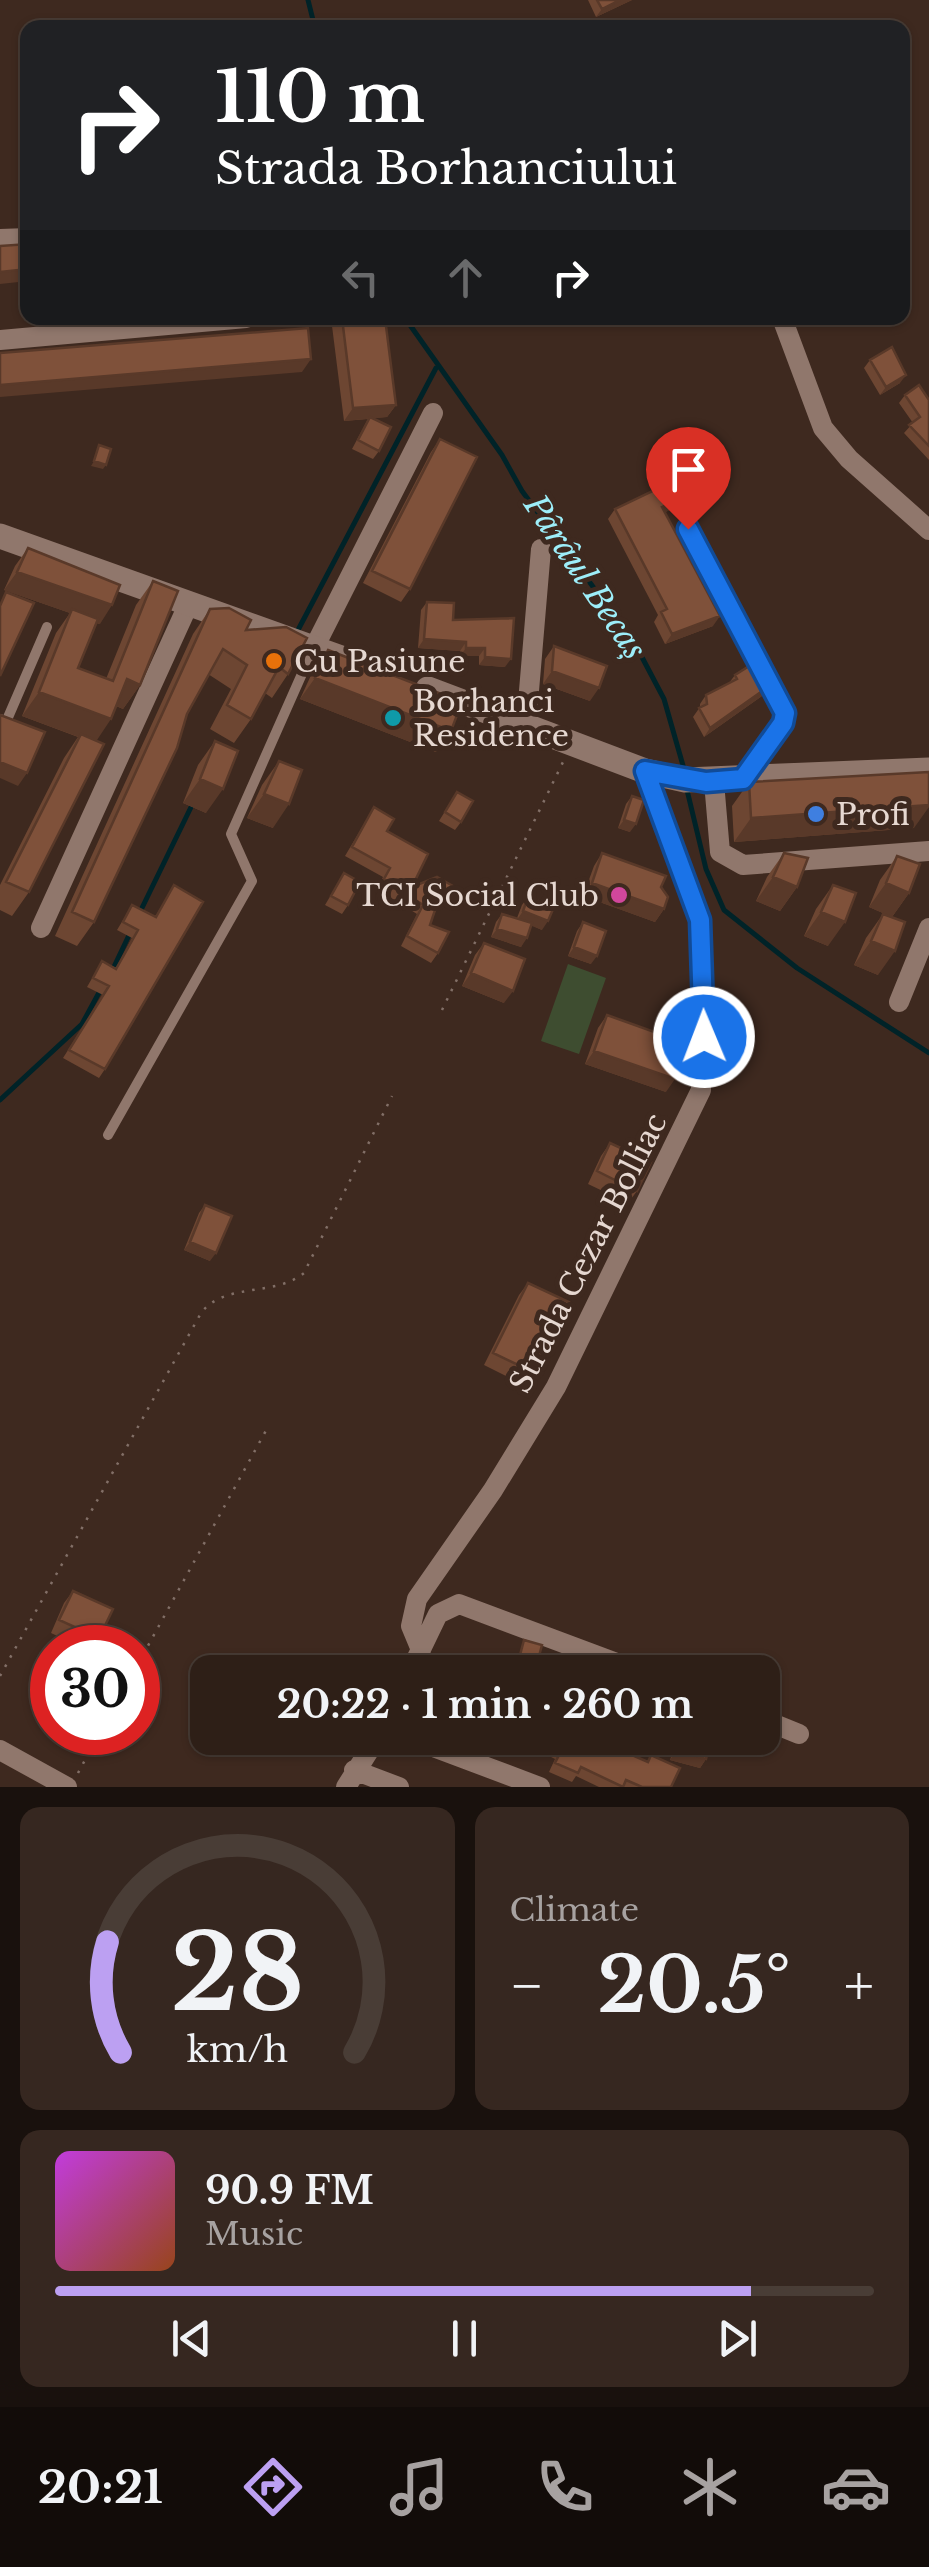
<!DOCTYPE html>
<html lang="en">
<head>
<meta charset="utf-8">
<style>
	body { margin:0; font-family:"Libre Baskerville",serif; background:#362720; color:#f1f3f6; height:100vh; display:flex; flex-direction:column; font-size:38px; white-space:nowrap }
	* { box-sizing:border-box; margin:0 }
	p { font-size:32px; color:#a7a2a1 }
	.icon { flex:none; width:55px; height:55px; fill:none; stroke:currentColor; stroke-width:2; stroke-linecap:round; stroke-linejoin:round }
	.map { position:relative; height:1787px; overflow:hidden }
	.drawer { display:flex; flex-direction:column; gap:20px; padding:20px; background:#19110d; flex:1 }
	.drawer>* { flex:none }
	.hud { position:absolute; left:20px; top:20px; width:890px; height:305px; border-radius:20px; box-shadow:0 2px 8px #0004,0 0 0 2px #493d36; background:#202124; color:#fff; overflow:hidden }
	.speed { position:absolute; left:30px; top:1625px; display:flex; gap:20px; font-size:50px; font-weight:700; text-align:center }
	.speed>* { display:grid; place-content:center; width:130px; height:130px; border-radius:50%; background:#2e1f17; box-shadow:0 2px 8px #0004,0 0 0 2px #493d36; line-height:1 }
	.speed .limit { border:15px solid #d22; background:#fff; color:#111 }
	.pin { position:absolute; display:grid; place-items:center; width:85px; height:85px; color:#fff; margin:-102px -42px; border-radius:50% 50% 50% 0; rotate:-45deg; box-shadow:0 0 10px #0007 }
	.pin .icon { rotate:45deg }
	.me { position:absolute; width:110px; margin:-55px; rotate:359deg; stroke-linejoin:round; filter:drop-shadow(0 0 8px #0008) }
	.turn { display:flex; align-items:center; gap:35px; height:210px; padding:0 30px; font-size:45px }
	.turn .icon { width:130px; height:130px; stroke-width:2.5 }
	.turn b { display:block; font-size:70px; line-height:85px }
	.lanes { display:flex; align-items:center; height:95px; padding:0 30px; background:#0003; justify-content:center; gap:50px; direction:ltr }
	.lanes .off { opacity:.35 }
	.big { font-size:75px; font-weight:700; line-height:1.1 }
	.drawer .widget { flex:1; display:flex; flex-direction:column; justify-content:center; gap:15px; min-width:0; padding:0 35px; border-radius:20px; background:#362720 }
	.drawer .dial { align-items:center; gap:0 }
	.dial svg { height:260px; overflow:visible; fill:none; stroke:#493d36; stroke-width:7; stroke-linecap:round; text-anchor:middle }
	.dial text { fill:#f1f3f6; stroke:none }
	.song { display:flex; align-items:center; gap:30px }
	.cover { width:120px; height:120px; border-radius:15px; background:linear-gradient(135deg,hsl(290 70% 55%),hsl(20 70% 35%)) }
	.played { height:10px; border-radius:5px; background:linear-gradient(90deg,#bca0f2 85%,#493d36 85%) }
	.keys { display:flex; justify-content:space-around; direction:ltr }
	.heat { display:flex; justify-content:space-between; align-items:center; font-size:55px; direction:ltr }
	.drawer .tiles { flex:1; display:grid; gap:20px; grid-template-columns:1fr 1fr }
	.widget:last-child { grid-column:span 2 }
	.trip { position:absolute; left:190px; top:1655px; width:590px; height:100px; border-radius:20px; background:#2e1f17; box-shadow:0 2px 8px #0004,0 0 0 2px #493d36; font-weight:700; line-height:100px; text-align:center }
	.tabs { display:flex; height:160px; justify-content:space-around; align-items:center; background:#120c09; color:#a7a2a1 }
	.tabs .icon { width:70px; height:70px }
	.tabs .current { color:#bca0f2 }
	.tabs b { font-size:45px; color:#f1f3f6 }
	.map>svg:first-child { display:block }
</style>
</head>
<body>
<div class="map">
<svg width="929" height="1787" viewBox="0 0 929 1787">
	<rect width="100%" height="100%" fill="#3e291f"/>
	<path fill="#3e4d30" d="M568,964L606,978L579,1054L541,1041Z"/>
	<g fill="none" stroke-linecap="round" stroke-linejoin="round">
		<path stroke="#002328" stroke-width="5" d="M308,0L315,28
			M405,318L502,455L522,491L634,642L664,699L684,769
			M298,630L436,368
			M687,790L706,869L724,910L797,968L929,1053
			M140,912L194,801
			M112,971L131,931
			M0,1100L82,1024L101,989"/>
		<path stroke="#826f67" stroke-width="2.5" stroke-dasharray="2.5 8" stroke-linecap="butt" d="M442,1010L563,762
			M138,1664L269,1425
			M0,1676L201,1313C224,1282 275,1297 304,1273L392,1096
			M78,1773L100,1732"/>
		<path stroke="#90776c" stroke-width="10" d="M0,719L6,722L47,627
			M108,1135L252,881L231,834L313,649"/>
		<path stroke="#90776c" stroke-width="20" d="M0,239L28,238
			M782,318L823,428L849,459L929,530
			M0,340L246,318
			M688,529L784,708L783,723L743,779
			M314,648L433,413
			M526,726L541,549
			M714,782L720,852L743,865L929,851
			M41,928L189,603
			M899,1002L929,928
			M421,1650L411,1626L417,1599L493,1490L556,1387L701,1090L700,920L645,771
			M410,1672L438,1614L459,1604L641,1672
			M762,1719L799,1734
			M409,1738L540,1787
			M0,1750L67,1787
			M354,1770L399,1787
			M346,1787L377,1738"/>
		<path stroke="#90776c" stroke-width="25" d="M0,536L358,664
			M428,689L645,771L685,780L929,770"/>
	</g>
	<path fill="#6d4632" d="M588,0H632L596,17Z
		M331,318H385L396,405L387,417L373,418L379,451L373,459L352,449L368,419L344,421Z
		M813,318H832L817,325Z
		M870,360L900,383L880,395L864,368Z
		M905,395L929,400V460L904,433L913,423L899,403Z
		M440,439L410,589L401,602L363,583L431,452Z
		M615,509L670,510L665,512L713,626L665,644L654,622L658,615L608,519Z
		M28,548L100,624L96,623L78,668L106,679L136,605L153,581L140,685L123,709L116,706L96,741L29,892L12,916L0,910V885L64,758L78,737L22,716L56,633L70,613L4,590L15,566Z
		M427,602L453,620L505,667L479,665V656H460V651L418,648L421,610Z
		M210,609L246,630L288,674L272,698L265,693L251,719L234,743L210,729L231,689L208,674L187,714L94,922L77,946L55,936L193,634Z
		M554,646L590,701L543,684L545,659Z
		M328,650L436,752L300,699L313,671Z
		M735,675L768,687L762,696L704,737L693,717L700,707V704L706,695L729,683Z
		M215,741L206,813L183,803L198,765Z
		M279,761L273,828L247,818L262,785Z
		M749,782L914,828L734,842L732,806Z
		M457,792L461,822L455,830L439,821Z
		M632,796L630,832L618,828L626,804Z
		M374,807L387,831L412,887L436,910L430,925L438,953L431,963L401,946L417,914L377,889L383,877L345,856Z
		M602,853L661,887L664,909L655,922L583,896L594,866Z
		M784,853L797,887L780,911L756,901L767,877Z
		M897,856L909,893L892,917L869,907L880,880Z
		M344,873L348,905L342,914L325,905Z
		M174,885L105,1069L99,1078L63,1058L103,995L87,987L102,961L116,968L132,938L117,930L132,905L155,917Z
		M833,885L828,946L804,936L816,909Z
		M528,897L542,930L531,925L521,947L491,937L496,922L502,914L517,918L522,905Z
		M883,914L878,975L854,965L866,938Z
		M583,922L591,964L568,956L577,931Z
		M484,943L504,1003L462,986L475,955Z
		M607,1015L666,1092L585,1064L598,1028Z
		M610,1143L637,1191L628,1203L588,1184L601,1156Z
		M205,1205L210,1261L184,1250L199,1213Z
		M528,1283L533,1372L524,1385L484,1365L519,1295Z
		M73,1591L99,1638L93,1648H83L51,1633L64,1603Z
		M225,1655L235,1672H220L216,1670Z
		M558,1738H578L603,1749L609,1738H629L623,1751L647,1762L651,1755L671,1787H599L576,1776L572,1782L549,1772L555,1759L549,1756Z
		M677,1738H710L706,1759L700,1768L670,1760Z"/>
	<path fill="#593929" d="M620,0H632L596,17L602,9Z
		M28,269V281L0,284V272Z
		M822,318H832L817,325Z
		M311,359L302,372L0,397V385Z
		M906,375L900,383L880,395L886,387Z
		M396,405L387,417L344,421L353,408Z
		M94,461L106,465L103,469L91,466Z
		M677,500L670,510L655,517L662,507Z
		M17,572L112,605L100,624L71,614L72,609L70,613L4,590Z
		M720,616L713,626L665,644L672,634Z
		M424,639L466,642L460,651L418,648Z
		M466,648H485L479,656H460Z
		M485,657L511,659L505,667L479,665Z
		M552,671L599,688L590,701L543,684Z
		M315,678L451,731L436,752L300,699Z
		M127,679L140,685L123,709L110,703Z
		M768,687L762,696L704,737L710,728Z
		M39,692L111,719L95,743L22,716Z
		M0,762L27,773L18,786L0,778Z
		M200,779L223,789L206,813L183,803Z
		M264,794L289,804L273,828L247,818Z
		M929,805V807L914,828L734,842L751,818Z
		M624,820L636,824L630,832L618,828Z
		M773,877L797,887L780,911L756,901Z
		M592,883L664,909L655,922L583,896Z
		M886,883L909,893L892,917L869,907Z
		M523,911L548,921L542,930L517,920Z
		M821,912L845,922L828,946L804,936Z
		M497,929L527,938L521,947L491,937Z
		M871,941L895,951L878,975L854,965Z
		M574,947L597,956L591,964L568,956Z
		M471,973L513,991L504,1003L462,986Z
		M594,1051L675,1079L666,1092L585,1064Z
		M190,1242L216,1253L210,1261L184,1250Z
		M520,1655L538,1660L535,1664L517,1660Z
		M676,1751L706,1759L700,1768L670,1760Z"/>
	<path fill="#7f513a" stroke="#593929" stroke-width="2.5" d="M597,0H620L602,9Z
		M28,244V269L0,272V246Z
		M342,318H385L396,405L353,408Z
		M308,328L311,359L0,385V353Z
		M892,347L906,375L886,387L870,360Z
		M919,385L929,400V446L909,425L920,417L905,395Z
		M370,417L391,427L379,451L358,440Z
		M440,439L477,457L410,589L372,571Z
		M99,445L111,449L106,465L94,461Z
		M667,484L677,500L662,507L720,616L672,634L661,612L667,609L615,509Z
		M28,548L120,585L112,605L17,572Z
		M153,581L178,591L140,685L127,679L111,719L39,692L72,609L98,619L78,668L113,681Z
		M6,592L34,603L0,676V606Z
		M427,602L454,603L453,620L514,618L511,659L485,657V648H466V642L424,639Z
		M229,608L251,620L246,630L286,627L307,638L288,674L279,667L251,719L227,705L247,665L223,649L187,714L177,748L94,922L72,912L210,609Z
		M554,646L607,666L599,688L552,671Z
		M328,650L462,702L451,731L315,678Z
		M754,663L768,687L710,728L699,708L707,704L706,695L737,679L735,675Z
		M0,715L45,732L27,773L0,762Z
		M81,734L104,744L29,892L6,882Z
		M215,741L238,751L223,789L200,779Z
		M279,761L302,770L289,804L264,794Z
		M929,772V805L751,818L749,782Z
		M457,792L473,801L461,822L445,812Z
		M632,796L644,800L636,824L624,820Z
		M374,807L394,819L387,831L428,854L412,887L437,877L453,886L436,907L430,925L449,932L438,953L407,936L423,905L384,879L390,868L352,847Z
		M602,853L666,876L661,887L668,897L664,909L592,883Z
		M784,853L808,858L797,887L773,877Z
		M897,856L920,864L909,893L886,883Z
		M344,873L360,882L348,905L331,896Z
		M174,885L203,902L105,1069L69,1050L109,986L93,978L102,961L116,969L138,930L123,922L132,905L156,917Z
		M833,885L856,893L845,922L821,912Z
		M528,897L554,907L548,921L523,911Z
		M502,914L532,923L527,938L497,929Z
		M883,914L905,922L895,951L871,941Z
		M583,922L606,931L597,956L574,947Z
		M484,943L525,959L513,991L471,973Z
		M607,1015L688,1044L675,1079L594,1051Z
		M610,1143L651,1162L637,1191L597,1171Z
		M205,1205L232,1216L216,1253L190,1242Z
		M528,1283L569,1302L533,1372L493,1353Z
		M73,1591L113,1609L99,1638L59,1620Z
		M524,1640L542,1645L538,1660L520,1655Z
		M225,1655L240,1664L235,1672H231L219,1666Z
		M500,1657L513,1663L510,1672H494Z
		M550,1664L569,1672H546Z
		M560,1738H578L605,1750L611,1738H629L623,1751L648,1762L651,1755L680,1768L671,1787H642L626,1780L623,1787L581,1767L578,1773L555,1763L561,1751L555,1748Z
		M680,1738H712L706,1759L676,1751Z"/>
	<g fill="none" stroke-linecap="round" stroke-linejoin="round">
		<defs>
			<path id="route" d="M688,529L785,713L783,723L743,779L706,782L645,771L700,920L704,1037"/>
		</defs>
		<use href="#route" stroke="#114b97" stroke-width="25"/>
		<use href="#route" stroke="#1a73e8" stroke-width="18"/>
	</g>
	<circle fill="#e8710a" stroke="#3e291f" stroke-width="4" cx="274" cy="661" r="10"/>
	<circle fill="#0f9aa8" stroke="#3e291f" stroke-width="4" cx="393" cy="718" r="10"/>
	<circle fill="#3f7fe0" stroke="#3e291f" stroke-width="4" cx="816" cy="814" r="10"/>
	<circle fill="#d1479c" stroke="#3e291f" stroke-width="4" cx="619" cy="895" r="10"/>
	<g text-anchor="middle" dominant-baseline="central" stroke-width="10" stroke-linejoin="round" paint-order="stroke">
		<g font-size="30" fill="#e6d8d1" stroke="#3e291f" text-anchor="start">
			<text x="294" y="661">Cu Pasiune</text>
			<text x="413" y="701">Borhanci<tspan x="413" dy="34">Residence</tspan></text>
			<text x="836" y="814">Profi</text>
			<text x="599" y="895" text-anchor="end">TCI Social Club</text>
		</g>
		<g font-size="30" fill="#e6d8d1" stroke="#3e291f">
			<text transform="translate(588 1253) rotate(-63)">Strada Cezar Bolliac</text>
		</g>
		<g font-size="32" font-style="italic" fill="#9deef9" stroke="#3e291f">
			<text transform="translate(585 577) rotate(56)">Pârâul Becaș</text>
		</g>
	</g>
</svg>
<div class="speed"><div class="limit">30</div></div>
<div class="pin" style="left:688px;top:529px;background:#d93025"><svg class="icon" aria-label="arrive" viewBox="0 0 24 24"><path d="M6 21V4h12l-3 4 3 4H6"/></svg></div>
<svg class="me" style="left:704px;top:1037px" viewBox="-20 -20 40 40"><circle r="17" fill="#1a73e8" stroke="#fff" stroke-width="3"/><path d="M0-11L8 9 0 5-8 9z" fill="#fff"/></svg>
<div class="trip">20:22 · 1 min · 260 m</div>
<div class="hud">
<div class="turn"><svg class="icon" aria-label="right" viewBox="0 0 24 24"><path d="M7 20v-9h11M14 6l5 5-5 5"/></svg><div><b>110 m</b>Strada Borhanciului</div></div>
<div class="lanes"><svg class="icon off" aria-label="left" viewBox="0 0 24 24"><path d="M17 20v-9H6M10 6l-5 5 5 5"/></svg><svg class="icon off" aria-label="ahead" viewBox="0 0 24 24"><path d="M12 20V5M6 11l6-6 6 6"/></svg><svg class="icon" aria-label="right" viewBox="0 0 24 24"><path d="M7 20v-9h11M14 6l5 5-5 5"/></svg></div>
</div>
</div>
<section class="drawer">
<div class="tiles">
<div class="widget dial"><svg viewBox="0 0 100 80">
<path d="M14 69A42 42 0 1 1 86 69"/>
<path d="M14 69A42 42 0 0 1 10 35" stroke="#bca0f2"/>
<text x="50" y="56" font-size="32" font-weight="700">28</text>
<text x="50" y="72" font-size="11">km/h</text>
</svg></div>
<div class="widget"><p>Climate</p>
<div class="heat"><a>−</a><b class="big">20.5°</b><a>+</a></div>
</div>
<div class="widget">
<div class="song"><i class="cover"></i><div><b>90.9 FM</b><p>Music</p></div></div>
<div class="played"></div>
<div class="keys"><svg class="icon" aria-label="previous" viewBox="0 0 24 24"><path d="M18 5L8 12l10 7zM5 5v14"/></svg><svg class="icon" aria-label="pause" viewBox="0 0 24 24"><path d="M8 5v14M16 5v14"/></svg><svg class="icon" aria-label="next" viewBox="0 0 24 24"><path d="M6 5l10 7-10 7zM19 5v14"/></svg></div>
</div>
</div>
</section>
<nav class="tabs">
<b>20:21</b>
<svg class="icon current" aria-label="directions" viewBox="0 0 24 24"><path d="M12 3l9 9-9 9-9-9zM9 14v-3h6M13 9l2 2-2 2"/></svg>
<svg class="icon" aria-label="music" viewBox="0 0 24 24"><path d="M9 18V5l10-2v13"/><circle cx="6" cy="18" r="3"/><circle cx="16" cy="16" r="3"/></svg>
<svg class="icon" aria-label="phone" viewBox="0 0 24 24"><path d="M5 4h4l2 5-3 2q2 4 5 5l2-3 5 2v4C11 20 4 13 5 4z"/></svg>
<svg class="icon" aria-label="climate" viewBox="0 0 24 24"><path d="M12 3v18M4 7l16 10M4 17L20 7"/></svg>
<svg class="icon" aria-label="car" viewBox="0 0 24 24"><path d="M5 17H2v-5l4-1 3-4h7l3 4 3 1v5h-3M9 17h6M6 11h13"/><circle cx="7" cy="17" r="2"/><circle cx="17" cy="17" r="2"/></svg>
</nav>
</body>
</html>
